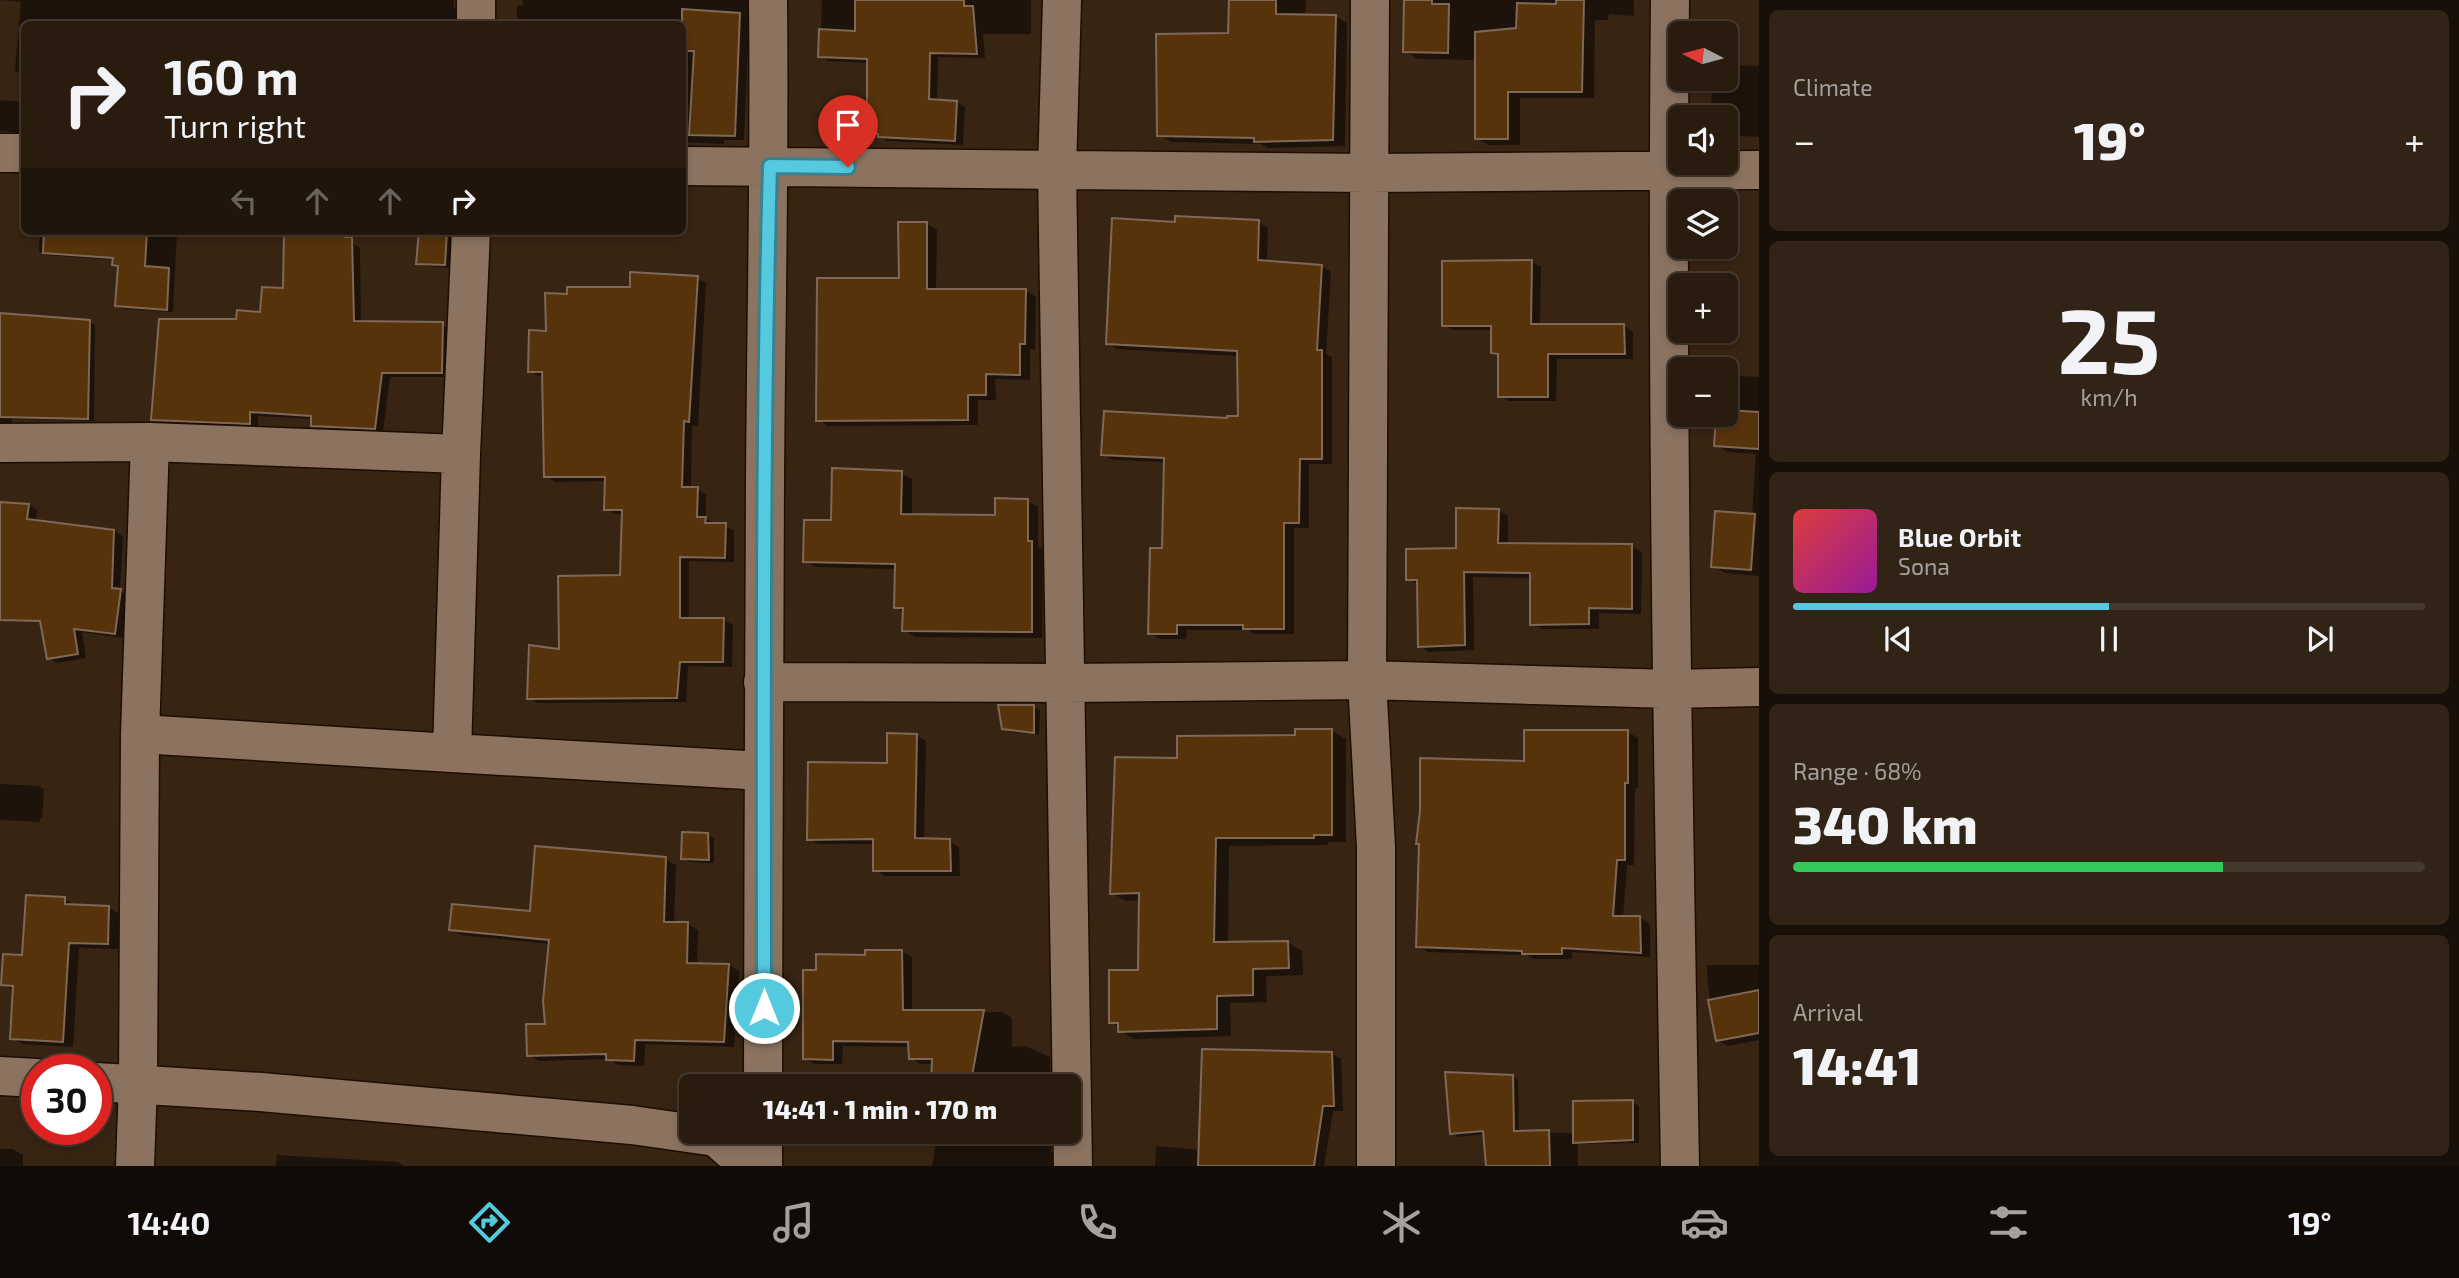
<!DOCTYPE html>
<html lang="en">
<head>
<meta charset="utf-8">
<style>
	body { margin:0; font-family:"Exo 2",sans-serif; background:#312417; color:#f1f3f6; height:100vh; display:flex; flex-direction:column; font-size:26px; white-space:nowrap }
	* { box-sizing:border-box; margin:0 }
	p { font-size:23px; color:#a5a19e }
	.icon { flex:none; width:38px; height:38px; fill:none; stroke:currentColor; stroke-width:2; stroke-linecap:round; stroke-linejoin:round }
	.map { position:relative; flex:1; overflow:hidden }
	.side { display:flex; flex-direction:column; gap:10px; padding:10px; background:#170f08; width:700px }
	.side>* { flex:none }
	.top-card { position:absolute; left:21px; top:21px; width:665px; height:214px; border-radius:10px; box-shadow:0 4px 10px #0003,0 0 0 2px #45392e; background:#291b0e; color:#f1f3f6; overflow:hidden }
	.needle { width:46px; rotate:276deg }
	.buttons { position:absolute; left:1668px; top:21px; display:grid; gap:14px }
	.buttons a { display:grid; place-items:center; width:70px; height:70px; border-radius:10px; background:#291b0e; box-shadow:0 4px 10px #0003,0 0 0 2px #45392e; font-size:35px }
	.speed { position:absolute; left:21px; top:1054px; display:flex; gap:14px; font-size:35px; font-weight:700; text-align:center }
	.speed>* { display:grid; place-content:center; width:91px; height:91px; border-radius:50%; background:#291b0e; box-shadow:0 4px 10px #0003,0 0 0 2px #45392e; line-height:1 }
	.speed .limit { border:10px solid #d22; background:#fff; color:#111 }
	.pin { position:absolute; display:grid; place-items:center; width:60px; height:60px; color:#fff; margin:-72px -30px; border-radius:50% 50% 50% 0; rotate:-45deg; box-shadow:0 0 7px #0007 }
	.pin .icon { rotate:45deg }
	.me { position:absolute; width:77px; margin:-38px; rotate:0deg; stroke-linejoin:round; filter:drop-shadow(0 0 5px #0008) }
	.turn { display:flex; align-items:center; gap:24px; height:147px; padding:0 28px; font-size:32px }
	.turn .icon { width:91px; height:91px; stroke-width:2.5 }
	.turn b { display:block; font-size:49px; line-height:60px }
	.lanes { display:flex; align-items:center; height:66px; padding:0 28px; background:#0003; justify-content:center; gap:35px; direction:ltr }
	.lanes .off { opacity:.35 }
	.big { font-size:52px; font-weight:800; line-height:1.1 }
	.side .card { flex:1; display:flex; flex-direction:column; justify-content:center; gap:10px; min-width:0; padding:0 24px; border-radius:10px; background:#312417 }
	.side .dial { align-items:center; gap:0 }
	.dial b { font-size:91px; line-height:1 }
	.song { display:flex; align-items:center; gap:21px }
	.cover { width:84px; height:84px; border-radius:10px; background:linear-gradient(135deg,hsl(0 70% 55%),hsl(300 70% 35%)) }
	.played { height:7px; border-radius:4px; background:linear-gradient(90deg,#55cadf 50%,#45392e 50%) }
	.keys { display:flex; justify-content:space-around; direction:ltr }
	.heat { display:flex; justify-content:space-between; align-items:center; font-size:38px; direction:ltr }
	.charge { height:10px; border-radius:5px; background:linear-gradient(90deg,#34c759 68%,#45392e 0) }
	.trip { position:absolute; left:679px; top:1074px; width:402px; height:70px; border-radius:10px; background:#291b0e; box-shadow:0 4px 10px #0003,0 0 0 2px #45392e; font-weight:800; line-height:70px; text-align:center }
	.tabs { display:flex; height:112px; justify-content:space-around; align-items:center; background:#100b06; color:#a5a19e }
	.tabs .icon { width:49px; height:49px }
	.tabs .on { color:#55cadf }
	.tabs b { font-size:32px; color:#f1f3f6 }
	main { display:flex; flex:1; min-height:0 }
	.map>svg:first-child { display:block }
</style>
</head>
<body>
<main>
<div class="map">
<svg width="1759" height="1166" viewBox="0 0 1759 1166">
	<rect width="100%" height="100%" fill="#372413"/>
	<path fill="#0007" d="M0,0H454V8L459,11L457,24H24V76L15,70L21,2Z
		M523,0H750L744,140H724V144L682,142V24H517V5H523Z
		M822,0H1031V34H983L985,58L938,57L937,101L957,102L965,107L963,145L888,141L869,133V63L828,61L820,56Z
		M1231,0H1306L1305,16H1335L1347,23L1345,146L1268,148L1261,144L1171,142L1159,135L1229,35Z
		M1406,0H1634V16L1609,14L1608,20H1595L1594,98H1520V145H1489L1476,138L1477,60L1418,59L1405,51Z
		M1726,65L1759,66V137L1727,135L1726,117H1711L1712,79H1726Z
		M0,100L24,102V133L0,131Z
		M1258,222L1268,228L1267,263L1321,266L1331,272L1326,354L1332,357V464H1309V528H1294V634H1254L1248,630H1187L1186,639H1160L1150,633L1164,550L1166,462L1113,460L1103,454L1240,418L1239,356L1117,349L1107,343L1176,224Z
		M927,224L937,230L936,291H1026L1036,297L1035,349H1030V380L995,379L996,400H978V425L828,426L818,420L900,280Z
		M40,231H177L173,312L123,309L116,305L120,268L114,264V260L45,255L39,251Z
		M420,231H453L451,268L424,266L418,263Z
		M352,243L360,248L361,323L442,324L450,329L449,377H390L383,432L321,430L313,425V419L258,416V427L161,424L153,419L237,321L261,313L285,290Z
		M1532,262L1541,267L1540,325L1624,326L1633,332V359H1557L1556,401H1509L1499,396L1500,356L1493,352V330H1453L1444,325Z
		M697,278L706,283L698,426H692L691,489H697L706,494V519L734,530V562L689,561V619L724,620L733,625L732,667L688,666L686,702L537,703L529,698L622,577L624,514H615L606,509L607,481L555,482L546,476L544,376H538L529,371L569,296L632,289Z
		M0,315L89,322L95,325L94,421L12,419V423H0Z
		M1739,376L1759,377V576L1725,573L1713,566L1752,515L1756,454L1728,452L1716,445L1718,415L1736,412Z
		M901,473L912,479V515L997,517L1027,501L1038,507V547L1043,549L1042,638L915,637L904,630V612L896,607L897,569L816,567L805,561L833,522Z
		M0,504L29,505L37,510L36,522L114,531L123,536L120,591L129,596L123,638L82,632L86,658L57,663L49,658L39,610L0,607Z
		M1498,510L1508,516V545L1632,546L1642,552L1641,614L1599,613V629H1542L1532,624V578L1473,577L1474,650L1429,652L1419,646L1418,584L1408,579L1458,550Z
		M1034,707L1040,710L1039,735L1010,732L1003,728Z
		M1332,731L1346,739V842H1328V845L1229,846L1228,943H1288L1302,951L1303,975L1266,976L1267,1002L1230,1003L1231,1036L1134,1039L1120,1031V1027L1111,1022L1139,972L1141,900L1126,901L1112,893L1178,760Z
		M1526,732H1628L1638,738V788H1635L1634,865H1627L1623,918H1640L1650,924V957L1572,952V959H1534L1527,955L1428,952L1418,946L1526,763Z
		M916,735L926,741L924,840L949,841L959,847L960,876H885L875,870V844H818L808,839L889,765Z
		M0,784L38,786L44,789L42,818H40V822L0,820Z
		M708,835L714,838V863L689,862L683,858Z
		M665,859L676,865L674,924H688L698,930L697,965H729L739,971L734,1047L645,1044L644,1066L618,1065L609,1059L539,1061L529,1055L547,1025L551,944L461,935L451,929L532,913Z
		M64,899L75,905L109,908L119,914L118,949L79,948L73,1047L23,1044L12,1038L14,991L3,984Z
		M902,951L912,957V1013L1002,1012L1012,1018V1047L1026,1046L1050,1057V1087H933L934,1064H920L911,1058L910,1047L843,1046L842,1064H814L804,1058L818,971L867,956Z
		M1707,965H1759V1040L1728,1046L1717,1040L1708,987Z
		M1331,1053L1341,1059L1343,1111H1333L1324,1166H1155L1156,1146L1200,1150Z
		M1512,1076L1518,1080L1519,1132L1575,1133L1632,1102L1639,1106V1143L1578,1144V1166H1488L1485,1134L1458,1137L1452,1133Z
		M938,1132H1051V1152L1054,1154V1166H932Z
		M0,1149H13L23,1155V1166H0Z
		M277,1155L398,1162L404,1166H276Z"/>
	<path fill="#57330c" stroke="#7f6855" stroke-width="2" d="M855,0H964V6H973L977,54L930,53L929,99L957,101L955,141L878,137V134H867V59L818,57L819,29L855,31Z
		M1229,0H1276V14L1336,15L1333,140L1254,142V138L1157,136L1156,34L1228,33Z
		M1404,0H1432V4H1449L1448,53L1403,52Z
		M1556,0H1584L1582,92H1508V139H1475V32L1516,28L1517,3L1556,4Z
		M682,9L740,13L735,136L689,135L694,51H682Z
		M1175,216L1259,220L1258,260L1322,265L1317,350H1322V459H1300L1299,523H1284V629H1243V625H1177V634H1148L1150,548H1162L1164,458L1101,455L1104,411L1227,418V416H1238L1237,351L1106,344L1112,218L1175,222Z
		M898,222H927V289H1026L1025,344H1020V375L986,374V395H968V420L816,421L817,278H899Z
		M44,231H147L145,266L169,268L167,310L115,306L118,266L112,265L113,258L43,253Z
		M284,231H346L345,237H352L354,321L443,322L442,373H382L375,429L311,426V416L250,412V424L151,420L159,319H236L237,310L260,312L262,287L283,288Z
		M419,231H447L445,265L416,264Z
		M1532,260L1531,324H1624L1625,354H1548V397H1498V354L1491,353V326H1442V261Z
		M630,272L698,276L689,422L684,421L682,487H698L697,517H706L705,523H726L725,558L680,557V618H724L723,662H680L677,698L527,699L529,645L559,649L558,576L620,575L622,510H604L605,477H544L542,372H528L529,330L546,331L545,293L567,294V287H630Z
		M0,313L90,320L88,419L0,417Z
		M1726,410L1759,412V449L1714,446L1716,415H1726Z
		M832,468L902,471L901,514L995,515V498L1028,499V541H1032V632L902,631L903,608H894L895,564L803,562L804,520H831Z
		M0,502L29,504L27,519L114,530L112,588L121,589L115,634L74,629L78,654L47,659L40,621L0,620Z
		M1456,508L1499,509L1498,543L1632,544V609L1589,608V624L1530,625V573L1464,572L1465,645L1418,647L1417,580H1406V549L1456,548Z
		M1715,511L1755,514L1751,570L1711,567Z
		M998,705H1034V733L1002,729Z
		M1295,729H1332V835H1314V838H1216L1214,942L1288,941L1289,968L1253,969V995L1217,996V1029L1118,1032V1023H1109V970H1138L1139,893L1110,894L1115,757L1177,758V736L1295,735Z
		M1524,730H1628V783H1625V860H1617L1613,916H1640L1641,953L1562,948V954H1522V951L1416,947L1419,844H1416L1420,811V758L1524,761Z
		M887,733L917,734L915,838L950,839L951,871H873V839L807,840L808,762L887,763Z
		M682,832L708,833L709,860L681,859Z
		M535,846L666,857L664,922H688L687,963L729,964L724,1042L635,1040L634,1061L606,1060V1054L527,1056L526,1024H545L543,1001L549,940L449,930L452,904L530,911Z
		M26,895L65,897V904L109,906L108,944L69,943L63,1042L10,1039L13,986L1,985L3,954L22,955Z
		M865,950H902L903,1010H984L970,1087H931L932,1059H909L908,1042L833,1041V1060L803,1059V970H816V954L865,955Z
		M1759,990V1033L1716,1041L1708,1000Z
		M1202,1049L1332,1052L1334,1106H1323L1314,1166H1198Z
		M1445,1072L1513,1075L1514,1131L1549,1130L1550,1166H1486L1483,1131L1450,1134Z
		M1633,1100V1140L1573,1143V1101Z"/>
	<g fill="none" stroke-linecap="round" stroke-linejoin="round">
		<defs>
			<path id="minor" d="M1062,0L1057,170L1073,1166
				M1370,0L1367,680L1376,847V1166
				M1670,0C1666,389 1673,777 1680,1166
				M476,24V0
				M0,153H24
				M682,166L1368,173L1759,170
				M471,231L461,454L452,753L764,771
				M0,443L150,442L461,454
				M763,682L1065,683L1367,680L1671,689L1759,687
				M140,734L452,753
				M0,1076L37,1078
				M96,1082L261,1092L632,1125L716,1137L749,1166
				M763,1087C764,885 763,683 765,481C766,320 770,160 768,0
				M135,1166L138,1084L140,734L150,442
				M763,1166V1132"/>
		</defs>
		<use href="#minor" stroke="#1e0d00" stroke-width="41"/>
		<use href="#minor" stroke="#8b7360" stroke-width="38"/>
	</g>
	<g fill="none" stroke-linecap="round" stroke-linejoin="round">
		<defs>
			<path id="route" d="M764,1008C764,727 762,447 770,166L848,167"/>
		</defs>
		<use href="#route" stroke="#378391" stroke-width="18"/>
		<use href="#route" stroke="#55cadf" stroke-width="12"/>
	</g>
</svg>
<div class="buttons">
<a><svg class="needle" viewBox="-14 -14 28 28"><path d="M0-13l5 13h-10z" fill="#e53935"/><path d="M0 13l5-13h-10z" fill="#a5a19e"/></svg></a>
<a><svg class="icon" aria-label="sound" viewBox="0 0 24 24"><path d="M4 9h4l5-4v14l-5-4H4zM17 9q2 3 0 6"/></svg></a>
<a><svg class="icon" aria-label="layers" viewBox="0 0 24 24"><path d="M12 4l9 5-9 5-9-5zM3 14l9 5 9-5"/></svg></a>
<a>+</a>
<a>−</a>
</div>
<div class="speed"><div class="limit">30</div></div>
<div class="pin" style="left:848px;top:167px;background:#d93025"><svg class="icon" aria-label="arrive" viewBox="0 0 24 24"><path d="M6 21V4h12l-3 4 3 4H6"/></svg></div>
<svg class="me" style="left:764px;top:1008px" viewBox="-20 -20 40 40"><circle r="17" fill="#55cadf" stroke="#fff" stroke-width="3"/><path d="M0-11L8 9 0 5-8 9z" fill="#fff"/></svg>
<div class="trip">14:41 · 1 min · 170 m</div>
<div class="top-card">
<div class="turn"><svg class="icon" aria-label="right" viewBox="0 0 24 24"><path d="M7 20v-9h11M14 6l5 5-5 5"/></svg><div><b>160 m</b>Turn right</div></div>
<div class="lanes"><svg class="icon off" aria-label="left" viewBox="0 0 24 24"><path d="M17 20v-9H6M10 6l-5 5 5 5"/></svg><svg class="icon off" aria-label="ahead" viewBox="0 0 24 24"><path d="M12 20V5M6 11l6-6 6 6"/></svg><svg class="icon off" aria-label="ahead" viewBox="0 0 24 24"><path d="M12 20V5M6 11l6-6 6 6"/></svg><svg class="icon" aria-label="right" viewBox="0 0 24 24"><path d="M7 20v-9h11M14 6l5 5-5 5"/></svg></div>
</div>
</div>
<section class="side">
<div class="card"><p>Climate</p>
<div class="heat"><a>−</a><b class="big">19°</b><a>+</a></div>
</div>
<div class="card dial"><b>25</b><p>km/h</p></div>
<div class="card">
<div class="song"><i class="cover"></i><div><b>Blue Orbit</b><p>Sona</p></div></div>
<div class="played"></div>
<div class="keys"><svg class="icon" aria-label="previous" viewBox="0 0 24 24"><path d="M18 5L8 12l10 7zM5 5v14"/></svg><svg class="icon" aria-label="pause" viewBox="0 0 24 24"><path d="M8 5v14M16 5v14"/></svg><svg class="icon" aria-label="next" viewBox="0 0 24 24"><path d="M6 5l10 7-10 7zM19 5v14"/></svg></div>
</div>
<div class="card"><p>Range · 68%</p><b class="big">340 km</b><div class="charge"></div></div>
<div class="card"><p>Arrival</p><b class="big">14:41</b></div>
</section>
</main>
<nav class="tabs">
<b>14:40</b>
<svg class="icon on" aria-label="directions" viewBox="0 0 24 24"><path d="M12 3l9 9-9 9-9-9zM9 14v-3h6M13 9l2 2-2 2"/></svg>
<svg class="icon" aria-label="music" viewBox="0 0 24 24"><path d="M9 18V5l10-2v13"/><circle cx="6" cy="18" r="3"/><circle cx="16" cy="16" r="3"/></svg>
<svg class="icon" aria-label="phone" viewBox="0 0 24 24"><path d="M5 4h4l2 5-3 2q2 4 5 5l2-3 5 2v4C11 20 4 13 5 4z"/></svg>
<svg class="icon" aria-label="climate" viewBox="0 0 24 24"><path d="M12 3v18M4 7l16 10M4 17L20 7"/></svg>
<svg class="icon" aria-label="car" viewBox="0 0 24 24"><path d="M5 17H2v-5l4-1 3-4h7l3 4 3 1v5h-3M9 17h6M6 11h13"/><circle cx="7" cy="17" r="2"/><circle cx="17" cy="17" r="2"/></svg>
<svg class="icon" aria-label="filters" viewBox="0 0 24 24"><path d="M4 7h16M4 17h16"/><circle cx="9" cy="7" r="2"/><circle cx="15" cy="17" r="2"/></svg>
<b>19°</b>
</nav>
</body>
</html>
